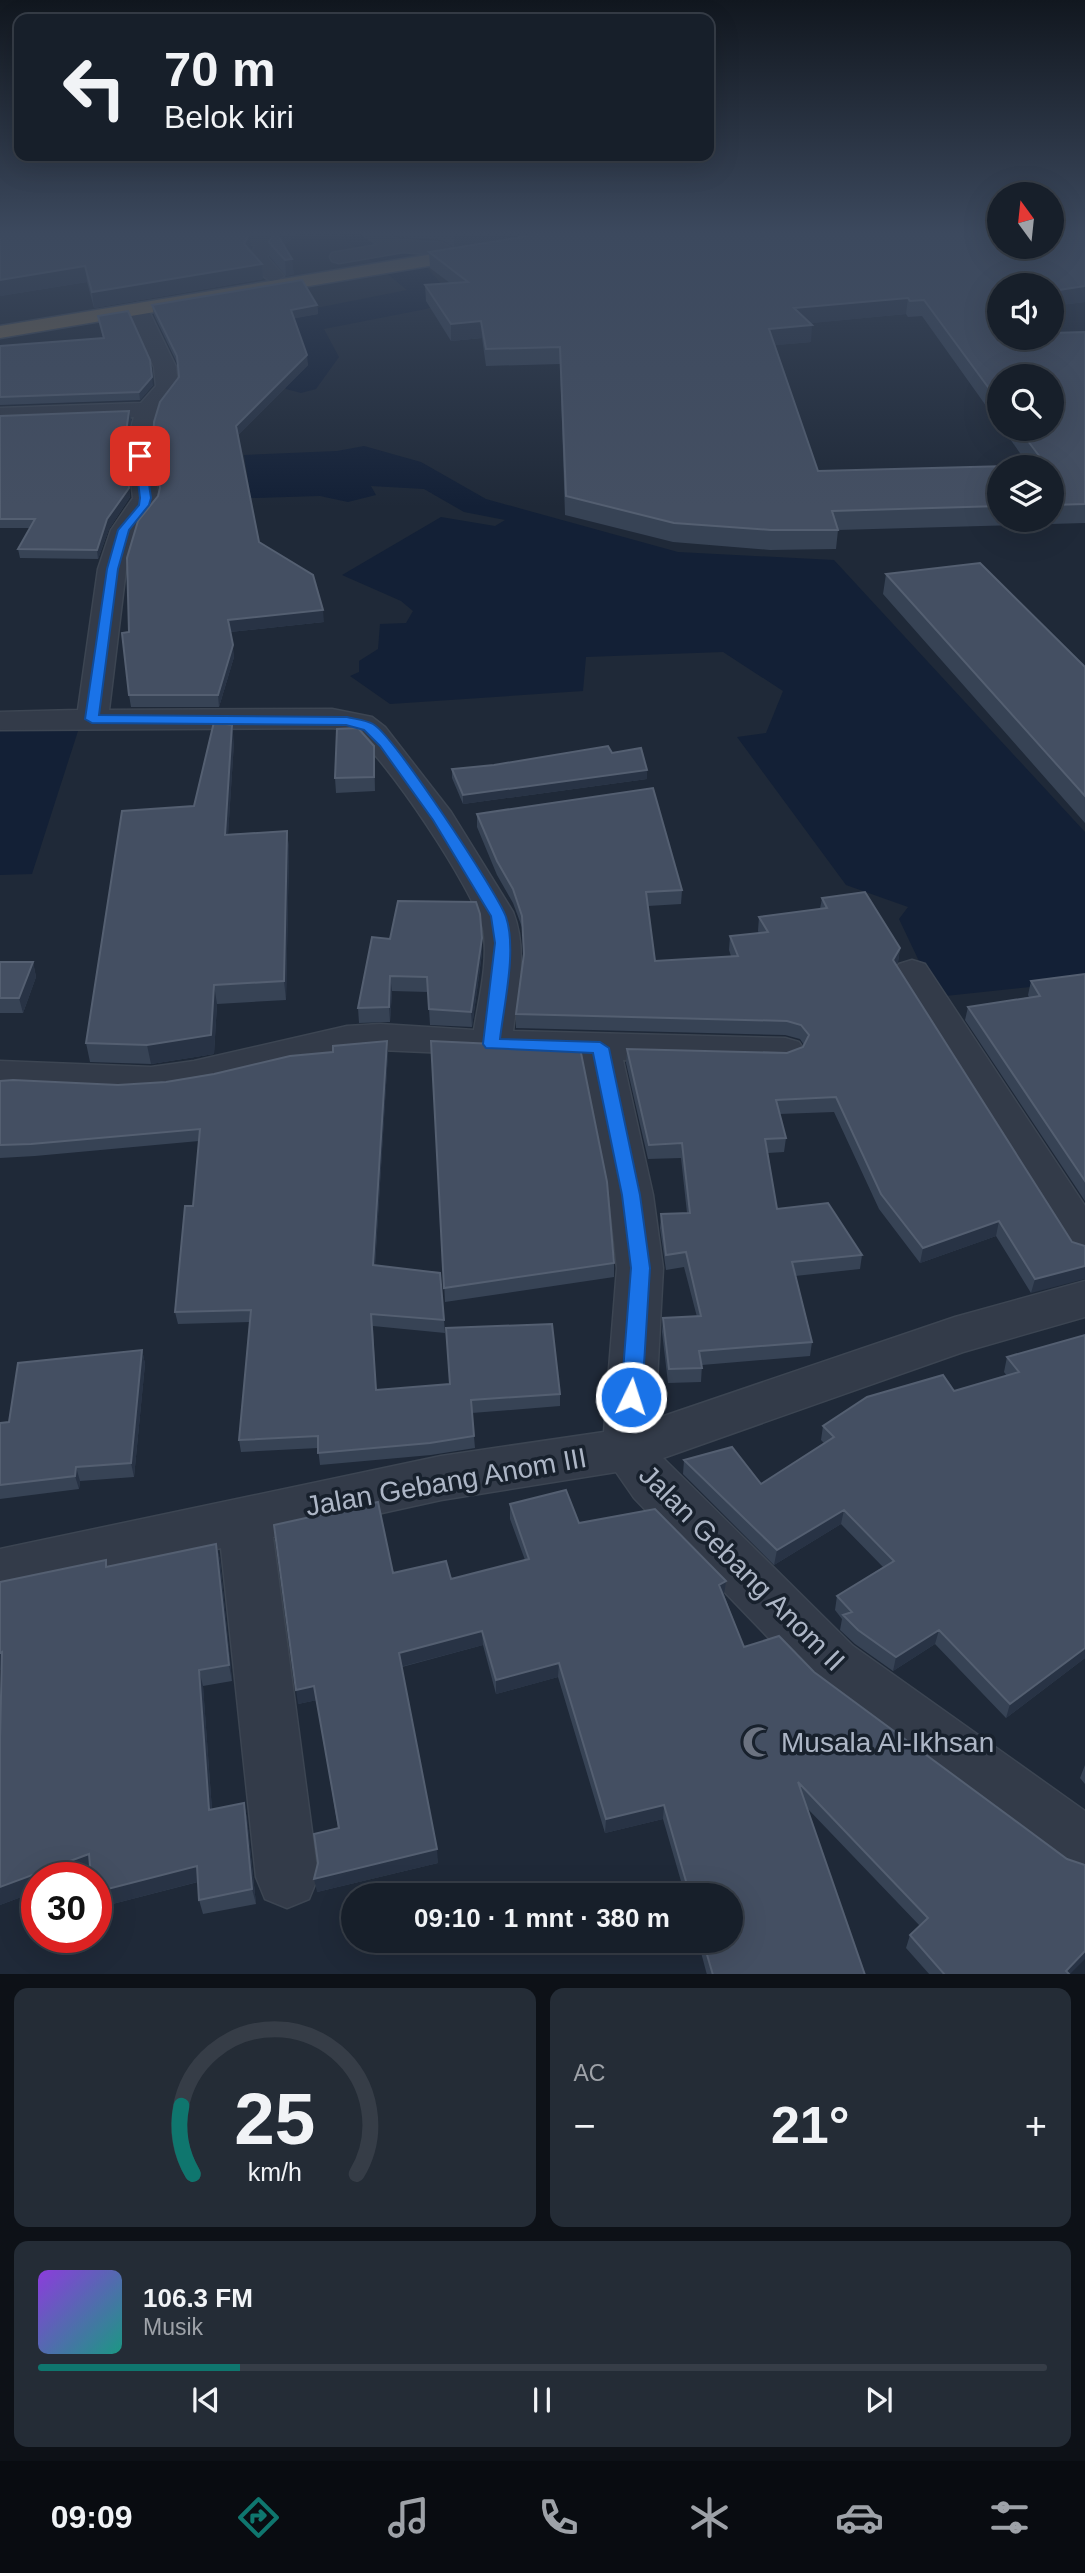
<!DOCTYPE html>
<html lang="id">
<head>
<meta charset="utf-8">
<style>
	body { margin:0; font-family:Arial,sans-serif; background:#242c36; color:#f1f3f6; height:100vh; display:flex; flex-direction:column; font-size:26px; white-space:nowrap }
	* { box-sizing:border-box; margin:0 }
	p { font-size:23px; color:#9ea2a8 }
	.icon { flex:none; width:38px; height:38px; fill:none; stroke:currentColor; stroke-width:2; stroke-linecap:round; stroke-linejoin:round }
	.map { position:relative; height:1974px; overflow:hidden }
	.sheet { display:flex; flex-direction:column; gap:14px; padding:14px; background:#0d1117; flex:1 }
	.sheet>* { flex:none }
	.top-card { position:absolute; left:14px; top:14px; width:700px; height:147px; border-radius:14px; box-shadow:0 7px 28px #0002,0 0 0 2px #363d47; background:#171f2a; color:#f1f3f6; overflow:hidden }
	.needle { width:46px; rotate:345deg }
	.tools { position:absolute; left:987px; top:182px; display:grid; gap:14px }
	.tools a { display:grid; place-items:center; width:77px; height:77px; border-radius:50%; background:#171f2a; box-shadow:0 7px 28px #0002,0 0 0 2px #363d47; font-size:35px }
	.speed { position:absolute; left:21px; top:1862px; display:flex; gap:14px; font-size:35px; font-weight:700; text-align:center }
	.speed>* { display:grid; place-content:center; width:91px; height:91px; border-radius:50%; background:#171f2a; box-shadow:0 7px 28px #0002,0 0 0 2px #363d47; line-height:1 }
	.speed .limit { border:10px solid #d22; background:#fff; color:#111 }
	.pin { position:absolute; display:grid; place-items:center; width:60px; height:60px; color:#fff; margin:-30px; border-radius:14px; box-shadow:0 4px 10px #0006 }
	.me { position:absolute; width:77px; margin:-38px; rotate:4deg; stroke-linejoin:round; filter:drop-shadow(0 0 5px #0008) }
	.turn { display:flex; align-items:center; gap:24px; height:147px; padding:0 35px; font-size:32px }
	.turn .icon { width:91px; height:91px; stroke-width:2.5 }
	.turn b { display:block; font-size:49px; line-height:60px }
	.big { font-size:52px; font-weight:800; line-height:1.1 }
	.sheet .widget { flex:1; display:flex; flex-direction:column; justify-content:center; gap:10px; min-width:0; padding:0 24px; border-radius:14px; background:#242c36 }
	.sheet .dial { align-items:center; gap:0 }
	.dial svg { height:182px; overflow:visible; fill:none; stroke:#363d47; stroke-width:7; stroke-linecap:round; text-anchor:middle }
	.dial text { fill:#f1f3f6; stroke:none }
	.song { display:flex; align-items:center; gap:21px }
	.cover { width:84px; height:84px; border-radius:10px; background:linear-gradient(135deg,hsl(270 70% 55%),hsl(170 70% 35%)) }
	.played { height:7px; border-radius:4px; background:linear-gradient(90deg,#0f766e 20%,#363d47 20%) }
	.keys { display:flex; justify-content:space-around; direction:ltr }
	.heat { display:flex; justify-content:space-between; align-items:center; font-size:38px; direction:ltr }
	.sheet .tiles { flex:1; display:grid; gap:14px; grid-template-columns:1fr 1fr }
	.widget:last-child { grid-column:span 2 }
	.trip { position:absolute; left:341px; top:1883px; width:402px; height:70px; border-radius:35px; background:#171f2a; box-shadow:0 7px 28px #0002,0 0 0 2px #363d47; font-weight:800; line-height:70px; text-align:center }
	.tab-bar { display:flex; height:112px; justify-content:space-around; align-items:center; background:#090c11; color:#9ea2a8 }
	.tab-bar .icon { width:49px; height:49px }
	.tab-bar .on { color:#0f766e }
	.tab-bar b { font-size:32px; color:#f1f3f6 }
	.map>svg:first-child { display:block }
</style>
</head>
<body>
<div class="map">
<svg width="1085" height="1975" viewBox="0 0 1085 1975">
	<rect width="100%" height="100%" fill="#1f2938"/>
	<path fill="#132036" d="M364,446L421,462L486,499L678,552L834,560L1085,832V981L936,997L899,919L908,907L846,885L737,737L766,733L783,691L723,652L586,657L583,691L390,704L350,676L359,672V661L378,649L380,624L406,623L413,611L401,601L342,575L441,517L495,526L505,520L464,512L424,489L371,486L376,495L348,502L320,496L251,498L244,455L337,451Z
		M0,731H78L32,874L0,875Z"/>
	<g fill="none" stroke-linecap="round" stroke-linejoin="round">
		<path fill="#132036" fill-rule="evenodd" d="M338,231H378L427,267L448,292L438,305L426,309L324,329L339,357L316,389L301,393L286,389L280,380L297,356L281,324L291,313L407,290L343,238Z"/>
		<defs>
			<path id="street" d="M192,231L278,236L280,240L267,257L284,276L274,282C263,279 254,267 248,258L256,245L198,241L189,235Z
				M359,231H380L399,240L443,243L452,249L443,255L403,252L339,263L332,261L330,257L332,253L378,245Z
				M138,303L145,305L148,309L176,367L178,387L159,411L153,432L152,456L159,498L157,505L137,531L126,569L109,710L332,709L372,717L385,727L451,812L513,912C528,950 518,991 513,1031L785,1038L799,1042L805,1051L799,1060L785,1064L623,1060L653,1195L663,1268L655,1419L955,1317L1085,1281V1317L963,1352L663,1458L853,1646L1085,1811V1879L1063,1870L813,1684L634,1498L616,1472L441,1500L273,1537L318,1877L309,1899L287,1908L265,1899L256,1877L221,1548L0,1597V1549L441,1456L604,1432L617,1268L609,1195L582,1059L380,1050C315,1054 256,1078 192,1089C129,1100 63,1091 0,1089V1061L151,1067L194,1061L347,1026L380,1024L474,1030C479,998 489,961 483,928C474,890 385,756 353,733C347,729 340,729 332,728L0,730V712L78,710L98,569L111,530L133,498C130,470 125,445 134,417L0,422V408L141,403L156,386L154,367L128,309L131,305Z
				M912,960L925,964L1085,1206V1259L1069,1254L893,972L899,964Z"/>
			<path id="highway" d="M481,246L490,252L488,256L0,338V326Z"/>
		</defs>
		<use href="#street" stroke="#3c4552" stroke-width="3"/>
		<use href="#highway" stroke="#3d4653" stroke-width="3"/>
		<use href="#street" fill="#333b49" fill-rule="evenodd"/>
		<use href="#highway" fill="#6f634f" fill-rule="evenodd"/>
	</g>
	<path fill="#374355" fill-rule="evenodd" d="M0,231L251,247L250,251L262,264L263,279L94,308L87,282L0,296Z
		M243,231H302L284,245L294,274L286,276L270,257L269,242L273,234L269,231Z
		M387,231H553L454,248L443,240L400,237Z
		M1085,231V302L1052,306V285H999V338L1085,332V523L838,530L836,549L770,550L673,542L565,515L560,364L486,366L482,338L451,341L426,301L425,285L450,283L430,268L429,252ZM906,314L908,317L922,316L999,424V376L1052,429H1003L1029,466L818,471L775,345L811,342L810,323ZM999,467H1052V520H999Z
		M152,305H317L318,314L294,318L308,365L238,435L259,542L324,622L230,632L234,657L219,707H131L129,695V632L160,489L179,377L178,365L154,315Z
		M98,316L153,385L140,400L0,405V346L103,338Z
		M129,411L131,420L126,447L130,497L109,529L98,559L20,558L18,549L30,528H0V416Z
		M886,574L1085,667V823L883,594Z
		M234,742L228,834L287,831L289,849L286,1000L217,1004L214,1054L151,1064L90,1062L86,1043Z
		M374,746L375,791L336,793L335,778Z
		M612,753L647,779L463,804L452,778V769Z
		M477,814L682,890L681,904L648,906L655,961L731,956L729,950L730,936L759,933L758,931L759,917L820,909L822,898L900,948L898,962L896,965L1072,1242L1031,1293L996,1236L920,1263L879,1209L834,1112L779,1114L786,1138L784,1152L768,1153L777,1209L862,1255L860,1269L795,1276L812,1342L810,1356L702,1365L701,1382L668,1383L662,1332L663,1318L697,1317L684,1267L666,1270L660,1228L661,1214L687,1213L681,1158L648,1159L626,1063L627,1049L787,1053L803,1047L804,1045L800,1039L785,1035L516,1028V1014L524,956L523,930L513,903L497,875L477,827Z
		M482,938V953L472,1027L430,1025L428,992L392,991L390,1022L359,1023L358,1008L390,939Z
		M0,962H33L36,977L23,1013H0Z
		M1085,974V1201L965,1020L968,1007L1029,997L1028,995L1031,981Z
		M431,1041L614,1263V1277L445,1302Z
		M388,1053L375,1266L444,1320L445,1333L373,1326L376,1390L560,1394V1406L472,1413L475,1448L431,1455L320,1465L318,1448L241,1452L239,1440L250,1322L178,1324L175,1312L193,1206L199,1141L35,1156L0,1158V1081L118,1085L166,1082Z
		M1085,1335V1658L1006,1718L935,1644L893,1671L855,1644L840,1630L842,1619L835,1610L837,1596L883,1567L841,1524L774,1565L683,1474L684,1460L761,1484L824,1443L821,1440L823,1426L954,1391L1007,1376L1004,1372L1007,1357Z
		M142,1350L145,1364L134,1477L80,1481L79,1489L0,1499V1423L9,1422Z
		M510,1504L579,1523L724,1595L744,1647L1070,1975H930L906,1948L910,1935L920,1926L807,1808L865,1975H707L698,1941H732V1895H685L663,1819L605,1833L558,1677L496,1694L483,1645L402,1667L438,1863L317,1892L338,1828L317,1700L298,1704L393,1573L451,1579L525,1560L510,1519Z
		M216,1544L220,1560L232,1681L203,1686L212,1810L244,1803L247,1819L256,1904L203,1914L199,1900L198,1882L97,1908L91,1871L37,1878V1891L0,1905V1741L2,1669L0,1670V1582L108,1567Z
		M1085,1765V1784L1080,1778Z"/>
	<path fill="#283345" d="M281,231H302L278,249L277,234Z
		M463,231H553L454,248V233Z
		M250,232L251,247L246,259L244,244Z
		M292,259L294,274L286,276L285,260Z
		M262,264L263,279L94,308L92,292Z
		M85,266L87,282L0,296V280Z
		M1085,286V302L1052,306V291Z
		M908,298L906,314L793,325L794,308Z
		M317,305L318,314L292,319L291,310Z
		M481,321L482,338L451,341V324Z
		M812,325L811,342L768,346L769,329Z
		M307,355L308,365L237,436L236,426Z
		M150,360L153,385L140,400L139,392Z
		M129,411L131,420L126,447L130,497L109,529L98,559L97,550L125,439Z
		M323,610L324,622L230,632L228,620Z
		M233,645L234,657L219,707L218,695Z
		M232,725L234,742L227,853L225,835Z
		M647,770V779L463,804V795Z
		M287,831L289,849L286,1000L284,981Z
		M482,938V953L472,1027L471,1012Z
		M900,948L898,962L891,973L893,960Z
		M33,962L36,977L23,1013L19,998Z
		M390,976L392,991L390,1022L389,1007Z
		M214,985L217,1004L214,1054L151,1064L147,1045Z
		M387,1041L388,1053L374,1278L373,1265Z
		M999,1221L996,1236L920,1263L923,1248Z
		M1085,1266V1279L1031,1293L1035,1279Z
		M142,1350L145,1364L134,1477L131,1463Z
		M76,1467L80,1481L79,1489L75,1476Z
		M844,1510L841,1524L774,1565L777,1550Z
		M216,1544L220,1560L232,1681L229,1665Z
		M726,1581L724,1595L719,1585Z
		M939,1630L935,1644L893,1671L896,1657Z
		M482,1631L483,1645L400,1667L399,1653Z
		M1085,1648V1658L1006,1718L1010,1704Z
		M2,1652L8,1668L0,1670V1653Z
		M559,1663L558,1677L496,1694V1680Z
		M199,1670L203,1686L213,1825L209,1810Z
		M314,1686L317,1700L298,1704L296,1690Z
		M244,1803L247,1819L256,1904L252,1889Z
		M664,1805L663,1819L605,1833L606,1819Z
		M437,1849L438,1863L317,1892L314,1879Z
		M89,1854L95,1869L71,1878H37V1891L0,1905V1887Z
		M197,1866L201,1881L97,1908L96,1905V1892Z
		M1085,1951V1959L1069,1975L1066,1971Z"/>
	<path fill="#444f62" stroke="#545f71" stroke-width="2" fill-rule="evenodd" d="M0,231H219L250,232L244,244L262,264L92,292L85,266L0,280Z
		M275,231H281L277,234L292,259L285,260L269,242Z
		M559,231H999V247H1052V231H1085V286L1052,291V285H999V338H1052V333L1085,332V504L1052,505V467H999V506L832,511L838,530H771L674,523L566,496L560,347L486,349L481,321L451,324L425,285L468,282L429,252ZM908,298L910,301L924,300L999,402V376H1052V429H1019L1046,465L818,471L769,329L812,325L794,308Z
		M302,280L317,305L291,310L307,355L236,426L259,542L313,575L323,610L228,620L233,645L218,695H129L122,633L129,632L127,558L138,521L158,496L160,488L153,446L154,422L160,402L179,377L177,356L152,305Z
		M128,311L150,360L152,377L139,392L0,397V346L104,338L98,316Z
		M129,411L125,439L129,488L107,519L97,550L18,549L35,519H0V416Z
		M980,563L1085,667V796L886,574Z
		M214,722L232,725L225,835L287,831L284,981L214,985L211,1035L147,1045L86,1043L122,811L194,806Z
		M358,728L374,746V777L335,778L337,729Z
		M608,746L612,753L641,748L647,770L463,795L452,769L494,765Z
		M653,788L682,890L646,892L655,961L738,956L730,936L768,932L759,917L827,908L822,898L865,892L900,948L893,960L1072,1242L1085,1246V1266L1035,1279L999,1221L923,1248L881,1194L836,1097L776,1100L786,1138L765,1139L777,1209L828,1203L862,1255L792,1262L812,1342L699,1351L702,1368L669,1369L663,1318L701,1316L686,1252L666,1255L661,1214L690,1213L682,1143L649,1145L627,1049L787,1053L803,1047L809,1035L801,1025L787,1021L516,1014L524,954L522,916L513,889L497,861L477,814Z
		M398,901L476,902L480,914L482,938L471,1012L429,1009L427,977L390,976L389,1007L358,1008L372,937L390,939Z
		M0,962H33L19,998H0Z
		M1085,974V1181L968,1007L1040,996L1031,981Z
		M387,1041L373,1265L440,1273L444,1320L371,1314L376,1390L450,1384L446,1328L552,1324L560,1394L471,1400L474,1436L430,1443L318,1453V1436L239,1440L251,1310L175,1312L185,1206H193L200,1129L31,1144L0,1145V1081L13,1080L118,1085L166,1082L214,1074L290,1056L333,1052V1046Z
		M431,1041L580,1048L607,1182L614,1263L444,1288Z
		M1085,1335V1648L1010,1704L939,1630L896,1657L858,1630L843,1615L852,1612L837,1596L894,1561L844,1510L777,1550L684,1460L732,1447L761,1484L834,1437L823,1426L867,1397L943,1375L954,1391L1019,1372L1007,1357Z
		M142,1350L131,1463L76,1467L75,1476L0,1485V1423L9,1422L18,1363Z
		M566,1490L579,1523L655,1509L726,1581L719,1585L744,1647L779,1636L814,1672L1067,1859L1085,1865V1951L1066,1971L1070,1975H945L910,1935L928,1918L798,1782L865,1975H713L703,1941H732V1895H690L664,1805L606,1819L559,1663L496,1680L482,1631L399,1653L437,1849L314,1879L318,1863L314,1834L339,1828L314,1686L296,1690L274,1525L378,1502L393,1573L446,1561L451,1579L529,1559L510,1504Z
		M216,1544L229,1665L199,1670L209,1810L244,1803L252,1889L199,1900L197,1866L96,1892V1878H91L89,1854L0,1887V1740L2,1652L0,1653V1582L106,1560V1567Z"/>
	<linearGradient id="sky" x2="0" y2="1"><stop stop-color="#11171f"/><stop offset="0.46" stop-color="#3c495e"/><stop offset="1" stop-color="#3c495e" stop-opacity="0"/></linearGradient>
	<rect width="1085" height="507" fill="url(#sky)"/>
	<path fill="#1a73e8" stroke="#114b97" stroke-width="2" d="M140,453L145,456L151,498L149,505L129,530L118,569L99,715L347,717C355,719 366,720 373,724C393,735 497,892 506,917C517,950 504,1004 500,1039L600,1042L609,1048L640,1195L650,1268L642,1397L639,1403L631,1405L624,1403L621,1397L631,1268L622,1195L593,1053L486,1048L483,1044L495,943L491,916L433,820L380,746L364,730L346,725L92,723L85,719L107,569L118,530L139,505L140,498L135,456Z"/>
	<defs>
		<symbol id="mosque-bare" viewBox="-9 -9 18 18"><path d="M3.5-4.9A6 6 0 1 0 3.5 4.9A5 5 0 1 1 3.5-4.9Z" fill="#6b7280" stroke="#18212d" stroke-width="2.5" paint-order="stroke"/></symbol>
	</defs>
	<g fill-rule="evenodd">
		<use href="#mosque-bare" x="736" y="1720" width="44" height="44"/>
	</g>
	<g text-anchor="middle" dominant-baseline="central" stroke-width="7" stroke-linejoin="round" paint-order="stroke">
		<g font-size="28" fill="#adb6c6" stroke="#18212d">
			<text transform="translate(446 1482) rotate(-10)">Jalan Gebang Anom III</text>
			<text transform="translate(742 1568) rotate(45)">Jalan Gebang Anom II</text>
		</g>
		<g font-size="28" fill="#adb6c6" stroke="#18212d" text-anchor="start">
			<text x="781" y="1742">Musala Al-Ikhsan</text>
		</g>
	</g>
</svg>
<div class="tools">
<a><svg class="needle" viewBox="-14 -14 28 28"><path d="M0-13l5 13h-10z" fill="#e53935"/><path d="M0 13l5-13h-10z" fill="#9ea2a8"/></svg></a>
<a><svg class="icon" aria-label="sound" viewBox="0 0 24 24"><path d="M4 9h4l5-4v14l-5-4H4zM17 9q2 3 0 6"/></svg></a>
<a><svg class="icon" aria-label="search" viewBox="0 0 24 24"><circle cx="10" cy="10" r="6"/><path d="M15 15l6 6"/></svg></a>
<a><svg class="icon" aria-label="layers" viewBox="0 0 24 24"><path d="M12 4l9 5-9 5-9-5zM3 14l9 5 9-5"/></svg></a>
</div>
<div class="speed"><div class="limit">30</div></div>
<div class="pin" style="left:140px;top:456px;background:#d93025"><svg class="icon" aria-label="arrive" viewBox="0 0 24 24"><path d="M6 21V4h12l-3 4 3 4H6"/></svg></div>
<svg class="me" style="left:631px;top:1397px" viewBox="-20 -20 40 40"><circle r="17" fill="#1a73e8" stroke="#fff" stroke-width="3"/><path d="M0-11L8 9 0 5-8 9z" fill="#fff"/></svg>
<div class="trip">09:10 · 1 mnt · 380 m</div>
<div class="top-card">
<div class="turn"><svg class="icon" aria-label="left" viewBox="0 0 24 24"><path d="M17 20v-9H6M10 6l-5 5 5 5"/></svg><div><b>70 m</b>Belok kiri</div></div>
</div>
</div>
<section class="sheet">
<div class="tiles">
<div class="widget dial"><svg viewBox="0 0 100 80">
<path d="M14 69A42 42 0 1 1 86 69"/>
<path d="M14 69A42 42 0 0 1 9 39" stroke="#0f766e"/>
<text x="50" y="56" font-size="32" font-weight="700">25</text>
<text x="50" y="72" font-size="11">km/h</text>
</svg></div>
<div class="widget"><p>AC</p>
<div class="heat"><a>−</a><b class="big">21°</b><a>+</a></div>
</div>
<div class="widget">
<div class="song"><i class="cover"></i><div><b>106.3 FM</b><p>Musik</p></div></div>
<div class="played"></div>
<div class="keys"><svg class="icon" aria-label="previous" viewBox="0 0 24 24"><path d="M18 5L8 12l10 7zM5 5v14"/></svg><svg class="icon" aria-label="pause" viewBox="0 0 24 24"><path d="M8 5v14M16 5v14"/></svg><svg class="icon" aria-label="next" viewBox="0 0 24 24"><path d="M6 5l10 7-10 7zM19 5v14"/></svg></div>
</div>
</div>
</section>
<nav class="tab-bar">
<b>09:09</b>
<svg class="icon on" aria-label="directions" viewBox="0 0 24 24"><path d="M12 3l9 9-9 9-9-9zM9 14v-3h6M13 9l2 2-2 2"/></svg>
<svg class="icon" aria-label="music" viewBox="0 0 24 24"><path d="M9 18V5l10-2v13"/><circle cx="6" cy="18" r="3"/><circle cx="16" cy="16" r="3"/></svg>
<svg class="icon" aria-label="phone" viewBox="0 0 24 24"><path d="M5 4h4l2 5-3 2q2 4 5 5l2-3 5 2v4C11 20 4 13 5 4z"/></svg>
<svg class="icon" aria-label="climate" viewBox="0 0 24 24"><path d="M12 3v18M4 7l16 10M4 17L20 7"/></svg>
<svg class="icon" aria-label="car" viewBox="0 0 24 24"><path d="M5 17H2v-5l4-1 3-4h7l3 4 3 1v5h-3M9 17h6M6 11h13"/><circle cx="7" cy="17" r="2"/><circle cx="17" cy="17" r="2"/></svg>
<svg class="icon" aria-label="filters" viewBox="0 0 24 24"><path d="M4 7h16M4 17h16"/><circle cx="9" cy="7" r="2"/><circle cx="15" cy="17" r="2"/></svg>
</nav>
</body>
</html>
